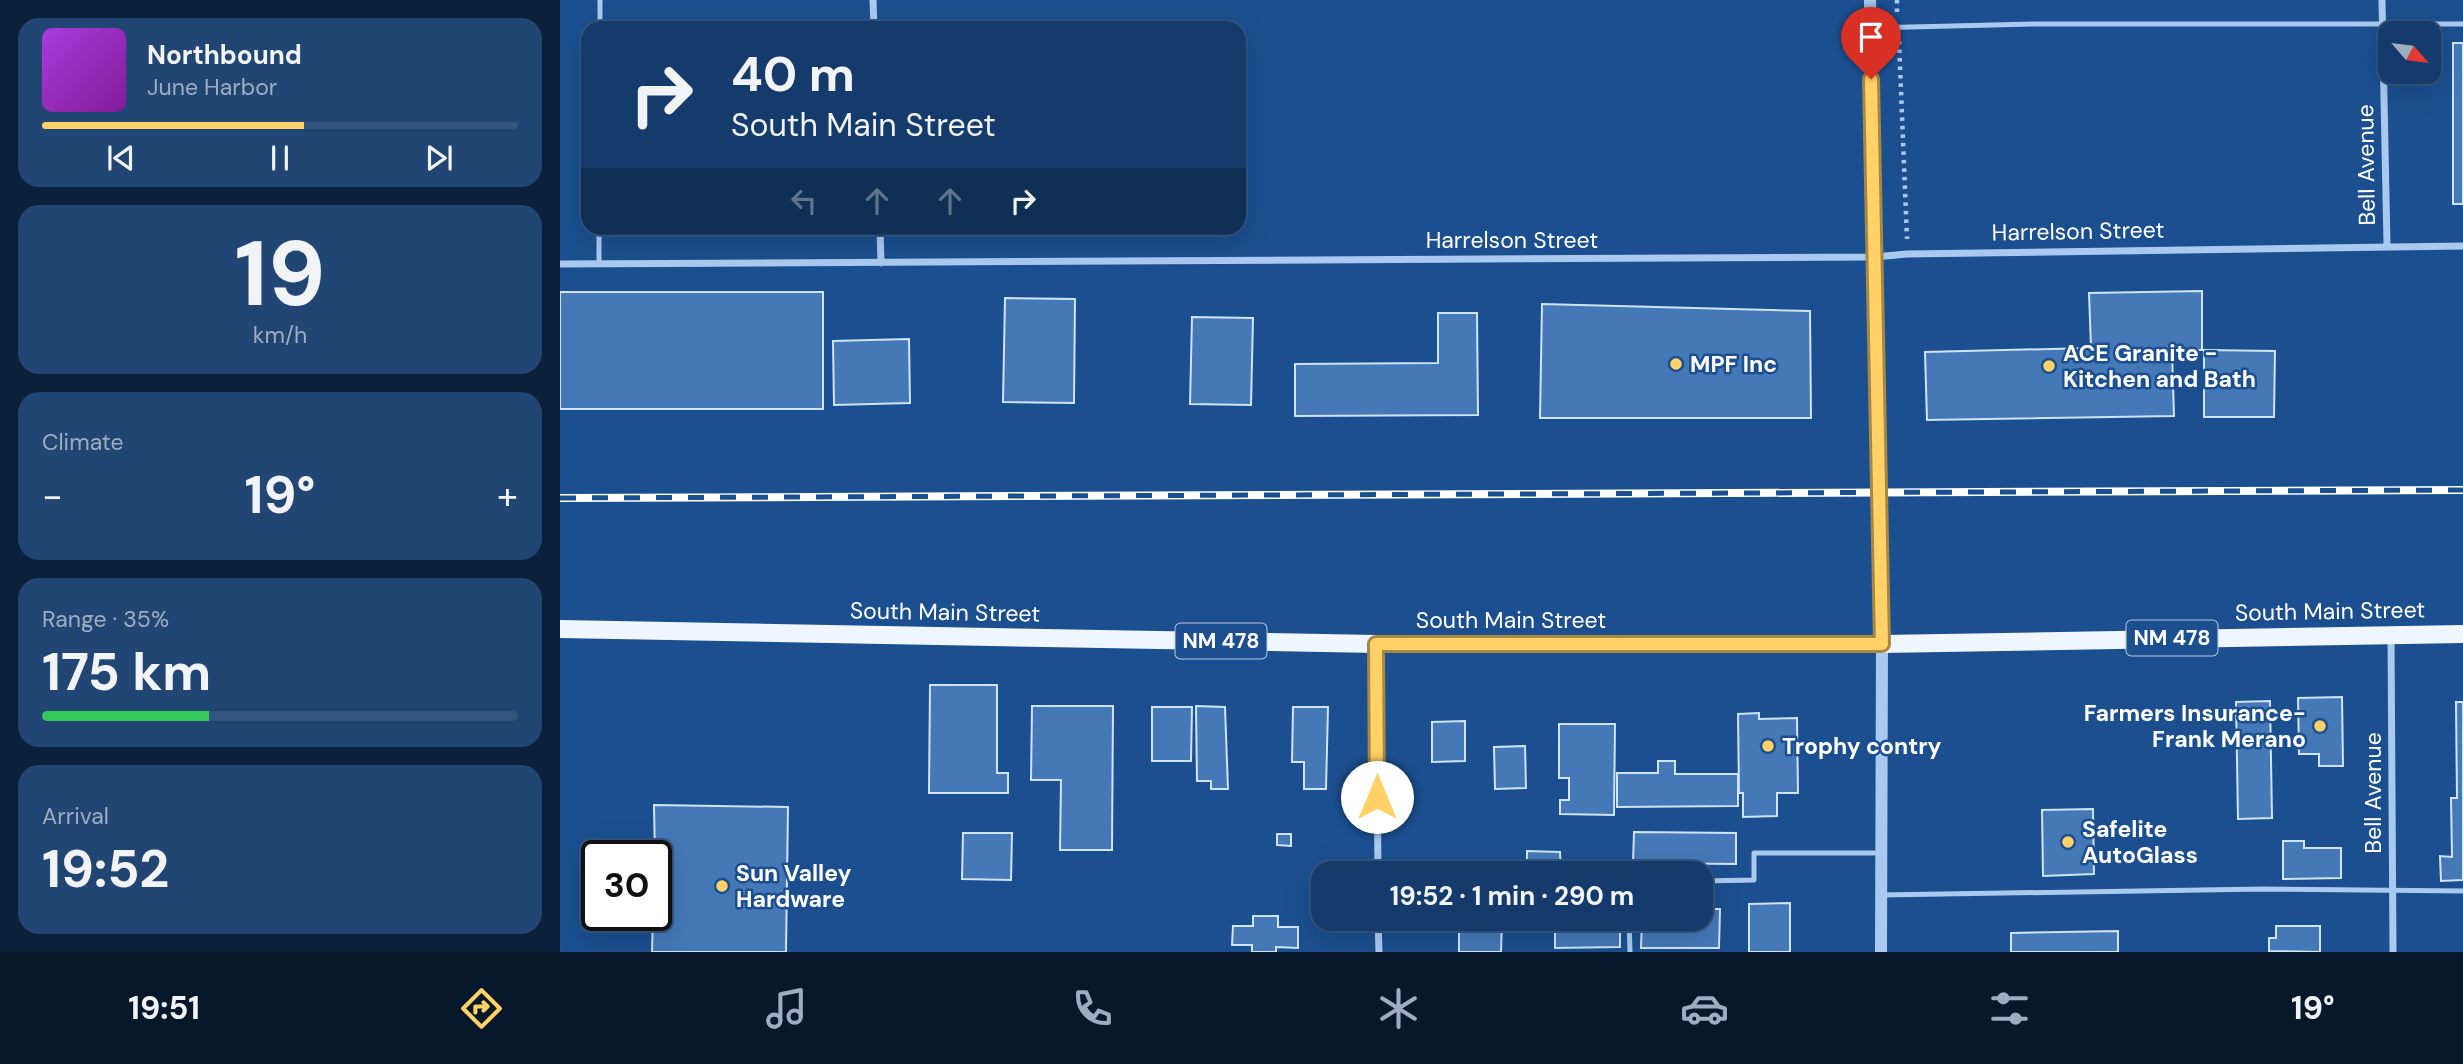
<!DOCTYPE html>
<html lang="en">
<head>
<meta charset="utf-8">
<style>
	body { margin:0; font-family:"DM Sans",sans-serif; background:#214673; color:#f1f3f6; height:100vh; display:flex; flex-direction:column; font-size:26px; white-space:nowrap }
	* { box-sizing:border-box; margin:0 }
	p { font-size:23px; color:#9dadc1 }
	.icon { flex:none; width:38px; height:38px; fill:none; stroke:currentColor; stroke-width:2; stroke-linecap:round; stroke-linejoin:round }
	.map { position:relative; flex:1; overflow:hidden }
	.side { display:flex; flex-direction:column; gap:18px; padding:18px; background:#0b203b; width:560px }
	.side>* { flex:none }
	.hud { position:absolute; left:21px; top:21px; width:665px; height:214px; border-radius:21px; box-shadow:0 7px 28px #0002,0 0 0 2px #33557e; background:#143b6b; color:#f1f3f6; overflow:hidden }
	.needle { width:46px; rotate:118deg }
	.tools { position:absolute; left:1818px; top:21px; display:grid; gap:14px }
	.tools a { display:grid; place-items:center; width:63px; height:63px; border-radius:14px; background:#143b6b; box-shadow:0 7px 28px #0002,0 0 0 2px #33557e; font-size:35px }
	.speed { position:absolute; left:21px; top:840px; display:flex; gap:14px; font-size:35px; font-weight:700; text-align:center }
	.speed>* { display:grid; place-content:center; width:91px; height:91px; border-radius:50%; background:#143b6b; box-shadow:0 7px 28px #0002,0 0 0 2px #33557e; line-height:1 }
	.speed .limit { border:4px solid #111; border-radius:10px; background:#fff; color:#111 }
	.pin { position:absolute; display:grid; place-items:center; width:60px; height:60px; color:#fff; margin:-72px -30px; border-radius:50% 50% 50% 0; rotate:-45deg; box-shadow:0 0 7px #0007 }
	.pin .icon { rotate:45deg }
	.me { position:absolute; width:77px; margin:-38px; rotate:0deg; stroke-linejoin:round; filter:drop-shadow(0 0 5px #0008) }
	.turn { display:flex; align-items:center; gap:24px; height:147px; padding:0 35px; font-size:32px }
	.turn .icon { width:91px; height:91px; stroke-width:2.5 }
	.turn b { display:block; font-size:49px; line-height:60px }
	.lanes { display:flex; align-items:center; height:66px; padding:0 35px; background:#0003; justify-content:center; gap:35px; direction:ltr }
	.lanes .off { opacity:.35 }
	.big { font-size:52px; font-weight:700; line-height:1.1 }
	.side .tile { flex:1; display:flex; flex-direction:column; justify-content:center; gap:10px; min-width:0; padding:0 24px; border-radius:21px; background:#214673 }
	.side .dial { align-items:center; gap:0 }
	.dial b { font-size:91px; line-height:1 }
	.song { display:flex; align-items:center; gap:21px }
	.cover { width:84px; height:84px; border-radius:10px; background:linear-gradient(135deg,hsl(280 70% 55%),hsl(290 70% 35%)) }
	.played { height:7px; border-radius:4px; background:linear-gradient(90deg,#ffd166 55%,#33557e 55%) }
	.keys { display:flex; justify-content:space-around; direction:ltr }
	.heat { display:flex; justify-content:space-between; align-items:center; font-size:38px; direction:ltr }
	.charge { height:10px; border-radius:5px; background:linear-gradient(90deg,#34c759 35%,#33557e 0) }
	.trip { position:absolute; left:751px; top:861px; width:402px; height:70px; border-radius:21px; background:#143b6b; box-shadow:0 7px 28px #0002,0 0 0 2px #33557e; font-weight:700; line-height:70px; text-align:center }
	.menu { display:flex; height:112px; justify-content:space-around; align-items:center; background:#08182b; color:#9dadc1 }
	.menu .icon { width:49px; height:49px }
	.menu .selected { color:#ffd166 }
	.menu b { font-size:32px; color:#f1f3f6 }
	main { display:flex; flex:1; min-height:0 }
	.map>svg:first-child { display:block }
</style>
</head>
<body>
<main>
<section class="side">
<div class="tile">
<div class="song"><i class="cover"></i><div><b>Northbound</b><p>June Harbor</p></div></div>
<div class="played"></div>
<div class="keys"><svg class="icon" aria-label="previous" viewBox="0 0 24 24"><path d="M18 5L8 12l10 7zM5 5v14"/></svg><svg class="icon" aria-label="pause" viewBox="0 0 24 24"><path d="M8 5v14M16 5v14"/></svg><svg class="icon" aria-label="next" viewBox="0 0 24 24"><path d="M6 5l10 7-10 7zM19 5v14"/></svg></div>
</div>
<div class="tile dial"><b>19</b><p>km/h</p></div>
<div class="tile"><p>Climate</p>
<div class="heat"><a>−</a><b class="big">19°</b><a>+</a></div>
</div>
<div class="tile"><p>Range · 35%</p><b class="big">175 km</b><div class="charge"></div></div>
<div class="tile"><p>Arrival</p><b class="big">19:52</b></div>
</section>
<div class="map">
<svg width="1903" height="952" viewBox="0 0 1903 952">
	<rect width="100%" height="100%" fill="#1b4f8f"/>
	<path fill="#4478b7" stroke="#cfe3fa" stroke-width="2" d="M1893,43H1903V204H1893Z
		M1642,291V350H1612L1614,416L1367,420L1365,352L1531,348L1529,293Z
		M0,292H263V409H0Z
		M445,298L515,299L514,403L443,402Z
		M982,304L1250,311L1251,418H980Z
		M878,313H917L918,415L735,416V364L878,363Z
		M632,317L693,318L691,405L630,404Z
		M349,339L350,403L274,405L273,341Z
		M1644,350L1715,351L1714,417H1644Z
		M370,685H437V773H448V793H369Z
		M1782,697L1783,766H1759V754H1739L1738,698Z
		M1710,701L1712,818L1678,819L1676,702Z
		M1896,702H1903V880L1881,881L1880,856L1892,857L1891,798H1897Z
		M472,706H553L552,850H500L501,780H471Z
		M636,706L665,707L668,789H651V781H637Z
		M592,707H632L631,761H592Z
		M733,707H768L766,789H744V762H732Z
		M1199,713V719L1237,718L1238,793H1217V816L1183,817V793H1179L1178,714Z
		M905,721V761L872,762V722Z
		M999,724H1055L1054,815L1000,814V800H1009V778H999Z
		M965,746L966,788L935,789L934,747Z
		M1098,761H1115V774H1178V806L1057,807V773H1098Z
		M94,805L228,807L226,952H92L93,915H96Z
		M1533,809L1534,874L1483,876L1482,810Z
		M1074,832L1176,833V864L1073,863Z
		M403,833H452L451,880L402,879Z
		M717,834H731V846L717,845Z
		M1723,841H1744V848H1781V878L1723,879Z
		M967,851L1000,852L1001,873H967Z
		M1230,903V952H1189V904Z
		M1141,909H1160L1159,948H1081L1082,919H1141Z
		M693,916H718V927H738V948L716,947V952H692V945H672L673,926H693Z
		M995,919H1060V947L995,948Z
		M899,920H942L941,952H899Z
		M1716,926H1760V952L1709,951V938H1716Z
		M1558,931V952H1451V933Z"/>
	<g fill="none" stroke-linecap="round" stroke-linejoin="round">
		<path stroke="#a9c9ee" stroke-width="4.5" stroke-dasharray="3.5 5" stroke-linecap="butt" d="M1337,0V12
			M1339,41L1347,239"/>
		<path stroke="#a9c9ee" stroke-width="5" d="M40,28V0
			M1310,28L1473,24H1903
			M39,264V228
			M1141,881L1194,880V853H1321
			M1321,895L1703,889L1903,891
			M1069,919L1070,952"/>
		<path stroke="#a9c9ee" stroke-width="7" d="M313,0L314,28
			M1822,0L1827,245
			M320,228L321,263
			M0,264L1315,257L1347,254L1903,246
			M1831,635L1833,952
			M816,644L818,873
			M818,919L819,952"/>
		<path stroke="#a9c9ee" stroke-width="12" d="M1310,0L1322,644L1321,952"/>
		<path stroke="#f0f6ff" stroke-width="18" d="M0,629L816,644H1322L1903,634"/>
		<defs>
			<path id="rail" d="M0,498L1903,490"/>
		</defs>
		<use href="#rail" stroke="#fff" stroke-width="8"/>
		<use href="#rail" stroke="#1b4f8f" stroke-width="5" stroke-dasharray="16" stroke-linecap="butt"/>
	</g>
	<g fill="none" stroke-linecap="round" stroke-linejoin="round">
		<defs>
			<path id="route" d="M817,797L816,644H1322L1311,79"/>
		</defs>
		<use href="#route" stroke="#a68842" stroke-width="18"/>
		<use href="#route" stroke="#ffd166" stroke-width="12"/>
	</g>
	<g fill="#ffd166" stroke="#1b4f8f" stroke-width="2.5">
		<circle cx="1116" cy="364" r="7"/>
		<circle cx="1489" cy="366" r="7"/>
		<circle cx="1760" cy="726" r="7"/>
		<circle cx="1208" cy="746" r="7"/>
		<circle cx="1508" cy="842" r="7"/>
		<circle cx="162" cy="886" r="7"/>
	</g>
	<g text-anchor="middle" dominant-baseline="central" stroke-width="5" stroke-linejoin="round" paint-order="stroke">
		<g fill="#1b4f8f" stroke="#bbcadd" stroke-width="2">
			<rect x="1566.5" y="620.5" width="91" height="35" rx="5"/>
			<rect x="615.5" y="623.5" width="91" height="35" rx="5"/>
		</g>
		<g font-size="21" font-weight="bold" fill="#fff">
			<text x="1612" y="638">NM 478</text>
			<text x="661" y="641">NM 478</text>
		</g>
		<g font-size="23" fill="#fff" stroke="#1b4f8f">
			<text transform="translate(1806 165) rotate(-91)">Bell Avenue</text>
			<text transform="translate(1518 231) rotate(-1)">Harrelson Street</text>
			<text x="952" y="240">Harrelson Street</text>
			<text transform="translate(1770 611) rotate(-1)">South Main Street</text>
			<text transform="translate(385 612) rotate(1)">South Main Street</text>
			<text x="951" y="620">South Main Street</text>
			<text transform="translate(1813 793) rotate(-90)">Bell Avenue</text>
		</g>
		<g font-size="23" font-weight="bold" fill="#fff" stroke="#1b4f8f" text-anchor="start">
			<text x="1503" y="353">ACE Granite -<tspan x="1503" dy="26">Kitchen and Bath</tspan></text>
			<text x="1130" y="364">MPF Inc</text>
			<text x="1746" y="713" text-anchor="end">Farmers Insurance-<tspan x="1746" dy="26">Frank Merano</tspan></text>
			<text x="1222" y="746">Trophy contry</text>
			<text x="1522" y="829">Safelite<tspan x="1522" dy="26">AutoGlass</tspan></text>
			<text x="176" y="873">Sun Valley<tspan x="176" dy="26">Hardware</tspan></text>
		</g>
	</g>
</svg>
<div class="tools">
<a><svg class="needle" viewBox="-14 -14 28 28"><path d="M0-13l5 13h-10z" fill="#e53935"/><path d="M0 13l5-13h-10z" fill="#9dadc1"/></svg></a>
</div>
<div class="speed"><div class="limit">30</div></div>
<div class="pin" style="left:1311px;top:79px;background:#d93025"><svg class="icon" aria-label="arrive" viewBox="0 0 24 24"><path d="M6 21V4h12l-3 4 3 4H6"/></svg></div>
<svg class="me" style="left:817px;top:797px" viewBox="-20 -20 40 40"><circle r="19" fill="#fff"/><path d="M0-13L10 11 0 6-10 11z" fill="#ffd166"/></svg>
<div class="trip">19:52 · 1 min · 290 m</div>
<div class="hud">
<div class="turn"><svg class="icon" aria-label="right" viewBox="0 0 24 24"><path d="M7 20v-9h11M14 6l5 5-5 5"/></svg><div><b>40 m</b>South Main Street</div></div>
<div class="lanes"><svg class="icon off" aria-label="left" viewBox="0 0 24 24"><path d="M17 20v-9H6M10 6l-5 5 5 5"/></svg><svg class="icon off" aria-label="ahead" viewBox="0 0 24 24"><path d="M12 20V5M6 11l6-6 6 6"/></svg><svg class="icon off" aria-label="ahead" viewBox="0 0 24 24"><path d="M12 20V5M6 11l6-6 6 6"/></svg><svg class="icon" aria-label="right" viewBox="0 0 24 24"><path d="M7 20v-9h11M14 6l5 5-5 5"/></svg></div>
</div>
</div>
</main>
<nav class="menu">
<b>19:51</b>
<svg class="icon selected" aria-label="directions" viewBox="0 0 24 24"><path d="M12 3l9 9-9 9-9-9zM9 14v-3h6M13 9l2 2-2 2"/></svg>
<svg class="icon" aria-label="music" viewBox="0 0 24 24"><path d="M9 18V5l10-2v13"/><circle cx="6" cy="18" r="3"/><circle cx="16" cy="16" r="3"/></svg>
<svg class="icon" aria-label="phone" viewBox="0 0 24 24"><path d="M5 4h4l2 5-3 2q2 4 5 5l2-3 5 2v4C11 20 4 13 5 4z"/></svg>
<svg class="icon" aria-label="climate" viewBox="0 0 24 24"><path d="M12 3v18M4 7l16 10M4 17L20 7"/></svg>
<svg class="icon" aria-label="car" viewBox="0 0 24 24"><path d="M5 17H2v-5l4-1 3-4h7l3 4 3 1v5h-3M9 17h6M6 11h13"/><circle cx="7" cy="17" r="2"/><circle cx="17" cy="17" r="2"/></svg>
<svg class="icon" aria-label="filters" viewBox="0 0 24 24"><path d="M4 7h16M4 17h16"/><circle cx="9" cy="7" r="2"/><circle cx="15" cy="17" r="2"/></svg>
<b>19°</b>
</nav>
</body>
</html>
